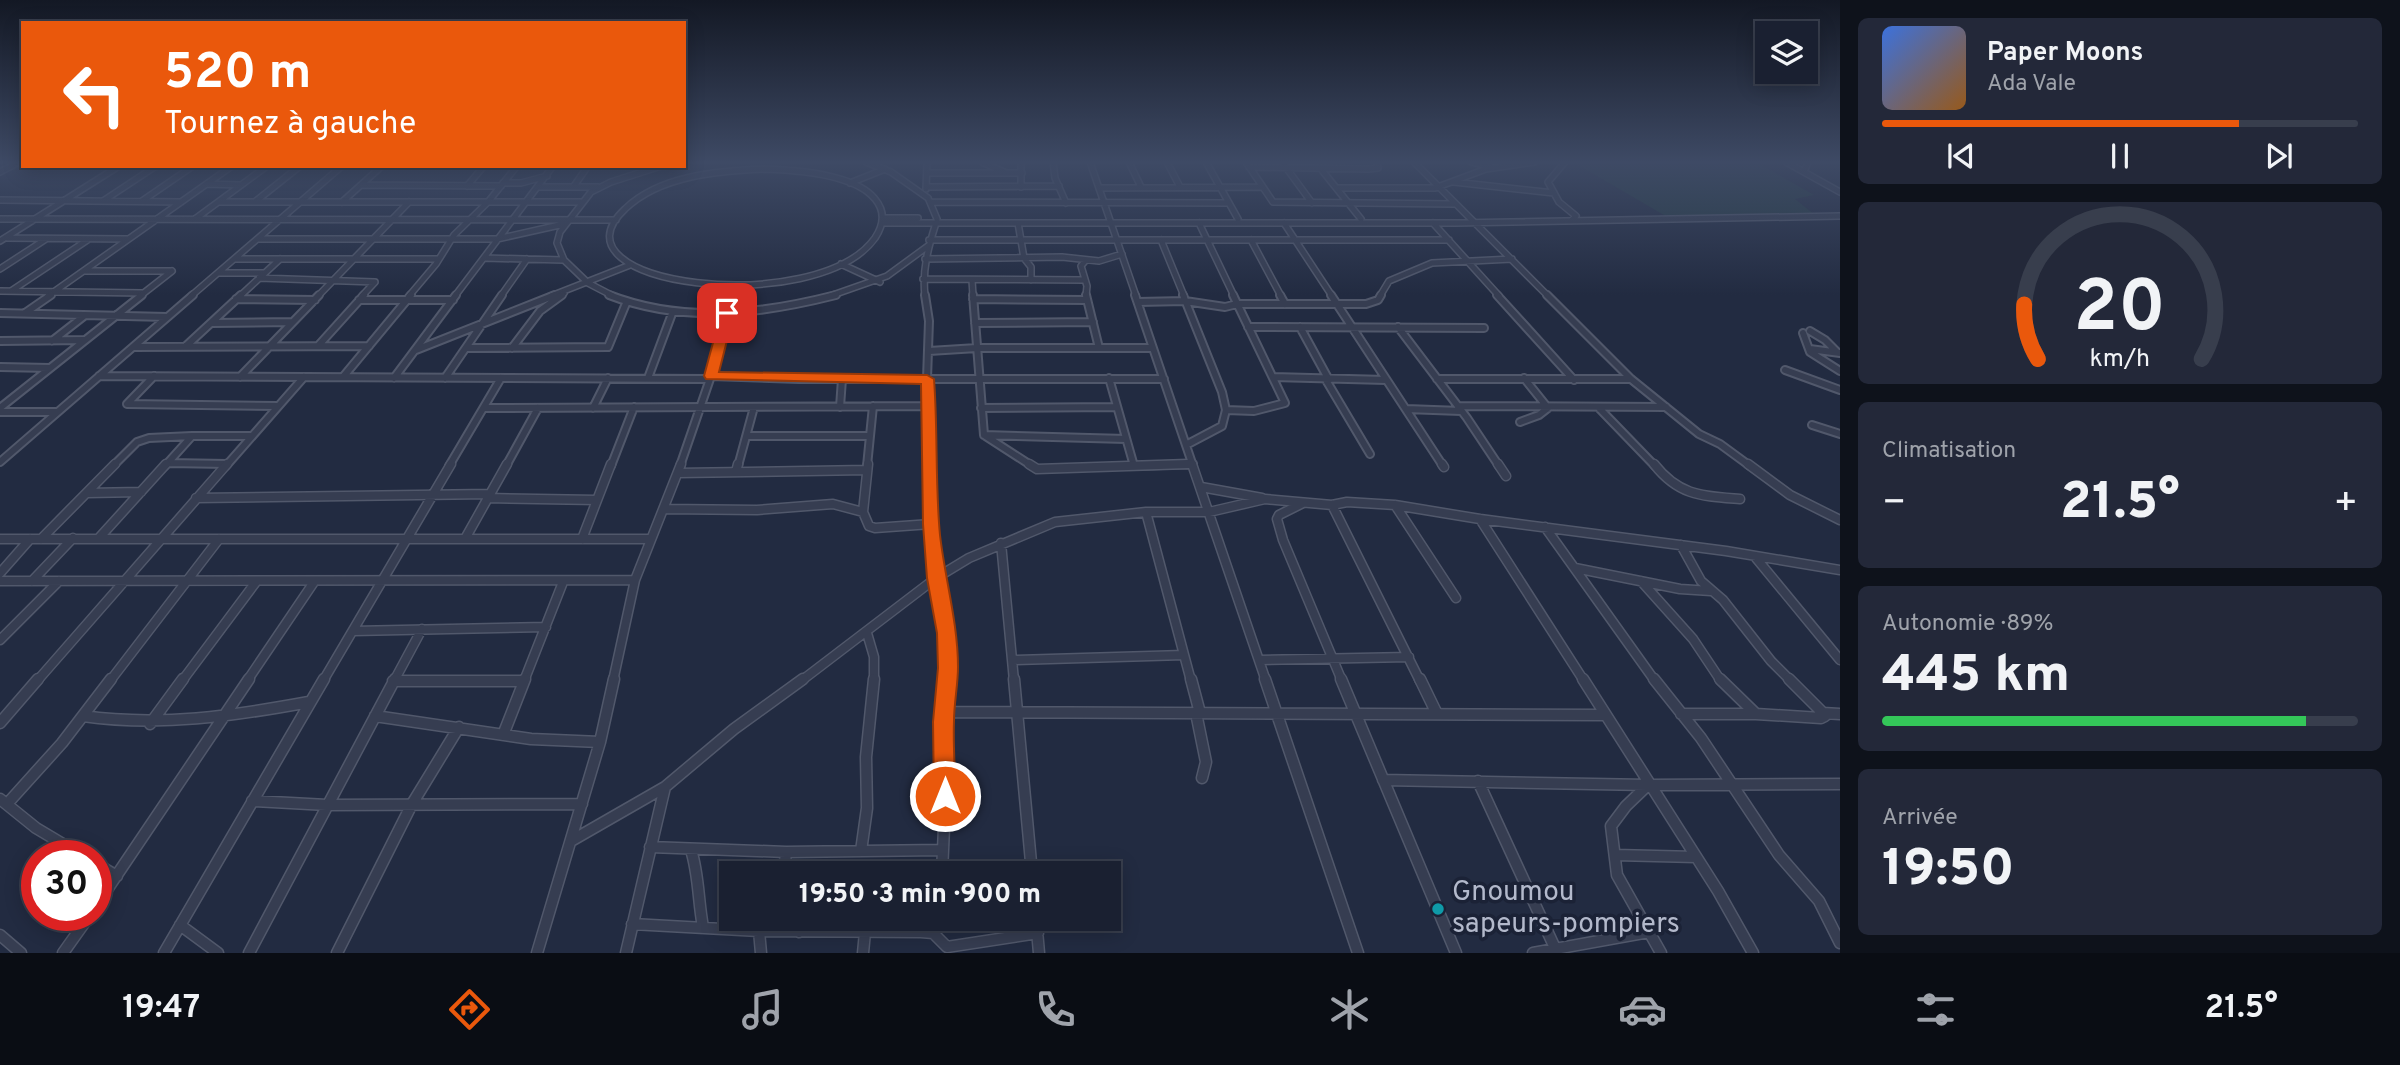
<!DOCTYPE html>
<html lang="fr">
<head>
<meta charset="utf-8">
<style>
	body { margin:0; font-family:Overpass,sans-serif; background:#232839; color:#f1f3f6; height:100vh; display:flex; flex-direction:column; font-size:26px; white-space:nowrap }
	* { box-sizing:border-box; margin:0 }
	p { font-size:23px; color:#9fa3ab }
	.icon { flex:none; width:38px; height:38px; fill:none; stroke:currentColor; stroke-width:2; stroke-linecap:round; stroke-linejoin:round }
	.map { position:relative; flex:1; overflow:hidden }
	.side { display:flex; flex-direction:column; gap:18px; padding:18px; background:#0e121b; width:560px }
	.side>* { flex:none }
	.hud { position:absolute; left:21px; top:21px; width:665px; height:147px; border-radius:0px; box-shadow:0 4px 18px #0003,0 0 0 2px #383e4d; background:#ea580c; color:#fff; overflow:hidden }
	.fabs { position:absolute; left:1755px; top:21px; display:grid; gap:14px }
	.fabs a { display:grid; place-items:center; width:63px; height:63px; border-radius:0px; background:#1a2031; box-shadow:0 4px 18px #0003,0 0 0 2px #383e4d; font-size:35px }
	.speed { position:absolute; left:21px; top:840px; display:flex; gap:14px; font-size:35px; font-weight:700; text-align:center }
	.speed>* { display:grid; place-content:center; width:91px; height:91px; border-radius:50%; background:#1a2031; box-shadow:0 4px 18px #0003,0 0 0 2px #383e4d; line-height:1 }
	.speed .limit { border:10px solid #d22; background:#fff; color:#111 }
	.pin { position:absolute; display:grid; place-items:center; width:60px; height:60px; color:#fff; margin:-30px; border-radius:14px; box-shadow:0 4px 10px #0006 }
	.me { position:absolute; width:77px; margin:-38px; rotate:0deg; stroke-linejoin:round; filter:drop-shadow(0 0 5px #0008) }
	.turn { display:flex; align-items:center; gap:24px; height:147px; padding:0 28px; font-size:32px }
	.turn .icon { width:91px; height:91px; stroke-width:2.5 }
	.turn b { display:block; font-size:49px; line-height:60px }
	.big { font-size:52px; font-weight:800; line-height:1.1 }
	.side .card { flex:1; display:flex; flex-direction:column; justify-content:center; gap:10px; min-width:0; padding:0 24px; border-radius:10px; background:#232839 }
	.side .dial { align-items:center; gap:0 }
	.dial svg { height:182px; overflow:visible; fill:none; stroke:#383e4d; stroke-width:7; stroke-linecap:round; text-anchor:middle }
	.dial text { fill:#f1f3f6; stroke:none }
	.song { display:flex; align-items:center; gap:21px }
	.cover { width:84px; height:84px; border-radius:10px; background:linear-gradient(135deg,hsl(220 70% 55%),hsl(30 70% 35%)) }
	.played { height:7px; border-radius:4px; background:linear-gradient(90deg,#ea580c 75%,#383e4d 75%) }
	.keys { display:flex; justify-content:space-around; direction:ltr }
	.heat { display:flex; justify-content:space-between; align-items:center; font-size:38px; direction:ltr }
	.charge { height:10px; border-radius:5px; background:linear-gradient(90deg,#34c759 89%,#383e4d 0) }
	.trip { position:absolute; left:719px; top:861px; width:402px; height:70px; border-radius:0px; background:#1a2031; box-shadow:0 4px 18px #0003,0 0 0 2px #383e4d; font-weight:800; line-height:70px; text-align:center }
	.dock { display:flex; height:112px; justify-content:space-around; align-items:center; background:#0a0d14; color:#9fa3ab }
	.dock .icon { width:49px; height:49px }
	.dock .current { color:#ea580c }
	.dock b { font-size:32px; color:#f1f3f6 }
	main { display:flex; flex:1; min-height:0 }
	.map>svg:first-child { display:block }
</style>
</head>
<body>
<main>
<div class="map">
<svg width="1840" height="953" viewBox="0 0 1840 953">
	<rect width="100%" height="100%" fill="#222b41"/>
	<path fill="#243a42" d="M1573,162H1776L1763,166L1814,195L1795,199L1815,215L1669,218Z"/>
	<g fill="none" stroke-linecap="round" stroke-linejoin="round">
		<defs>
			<path id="street-far3" d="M866,162L891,172L928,198
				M982,162L1006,173H1022
				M1021,162V187
				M1053,162L1055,178L1066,203
				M1090,162L1136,296
				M1129,162L1141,187
				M1167,162L1180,187
				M1206,162L1238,219
				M1246,162L1273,202L1454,204
				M1282,162L1312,203
				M1414,162L1548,296
				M1472,162L1492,167
				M1565,162L1548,182L1559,202L1576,216L1572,220
				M1786,162L1840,192
				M1249,167L1368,169L1378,168L1377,162
				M765,169C795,170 855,174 875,199C886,212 883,226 875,238C817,319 542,286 625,209C660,175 719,171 765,169Z
				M1321,169L1361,219
				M0,172L19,162
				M1804,172L1808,162
				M927,173H1006
				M1454,182L1554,193
				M503,183H521L547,176
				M850,183L885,169
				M207,184L241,185
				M361,185L501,186
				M467,186L484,166
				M574,186L588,166
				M539,187H598
				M926,187L1059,186
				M1099,188L1261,187
				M1337,188H1435L1486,169L1534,162
				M926,189L927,162
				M0,200L181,202
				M929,200L937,219
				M103,201L156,166
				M142,201L193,166
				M256,201L300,166
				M219,202H581
				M342,202L382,166
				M931,202L1229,203
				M883,218H918
				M0,219L616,220
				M195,219L267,166
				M883,223H1456L1840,216
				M1018,223L1024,258L1031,267V280
				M1199,223L1234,296
				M1284,223L1332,296
				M1433,223L1499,296
				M7,238L128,239
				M258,239H497L564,224
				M929,240H1449
				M1161,240L1184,296
				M1251,240L1281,296
				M0,241L119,166
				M485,258L563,260
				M235,259H438
				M925,259L1062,257L1099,261L1122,254
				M1086,260L1081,266L1087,286L1086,296
				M841,264L880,282
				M0,269L46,239
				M85,271H171
				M219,273H264
				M259,278L375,282L362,296
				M923,279L1084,280
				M972,280L973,296
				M0,291L143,293
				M11,291L89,239
				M48,296L232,166
				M140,296L172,271
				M191,296L342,166
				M240,296L280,259
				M318,296L409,202
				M409,296L436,264L454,235L488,202L517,166
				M455,296L553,166
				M501,296L527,259
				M551,296L630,265
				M559,296L564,293
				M613,296L588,283L564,260L557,243L560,232L591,192L611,182L661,166
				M731,296L734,286
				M830,296L887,276L928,246
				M925,296C922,270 928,248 936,223
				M1380,296L1389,281L1432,263L1512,259"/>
			<path id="street-far2" d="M609,295C684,324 761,314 836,295
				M925,295L929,321L927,379L929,466
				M973,295L984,435L1032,466
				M1086,295L1099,348
				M1135,295L1193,466
				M1183,295L1222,392L1226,410
				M1280,295L1285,304
				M1331,295L1443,466
				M1497,295L1574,380
				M1547,295L1631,379L1699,434L1720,444L1750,466
				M236,299L315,300
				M973,299L1086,300
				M359,300H453
				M1138,302L1185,301L1225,307L1237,304H1366L1378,300L1381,295
				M0,313L167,317
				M25,313L51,295
				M212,323L292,322
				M975,323L1093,322
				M1248,327L1484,328
				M1300,327L1329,380
				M1398,327L1467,418L1499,466
				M1810,331L1825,340L1837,352
				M1803,333L1810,352L1840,371
				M0,341L84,340
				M52,341L84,316
				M186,346L241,295
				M318,346L364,295
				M133,347L369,346
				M466,348L608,347L627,301
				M512,348L540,311L562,295
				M1810,349L1840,353
				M416,350L555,295
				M929,351L977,348H1153
				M0,367L50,368
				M1785,370L1840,390
				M99,376L710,379
				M154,376L127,404L278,406
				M711,376L799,379H1164
				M240,377L319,295
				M343,377L411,295
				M1273,377L1386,380
				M394,378L456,295
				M445,378L502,295
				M648,378L673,311
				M1109,378L1134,466
				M1437,379H1631
				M1326,380L1370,454
				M1458,406L1666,407
				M840,407L842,379
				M0,408L142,295
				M485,408L928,406
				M593,408L608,378
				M981,408L1117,407
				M1599,408L1655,466
				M1406,409L1461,411
				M0,412H57
				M1520,422L1539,415L1548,408L1524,378
				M1812,425L1840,434
				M984,435L1126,439
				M747,436H870
				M1186,445L1222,426L1226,410L1254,411L1285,403L1233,295
				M0,462L193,295
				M169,463L227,464
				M113,466L137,442L149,438L192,436
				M165,466L192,436H250
				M226,466L304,377
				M449,466L501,378
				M506,466L538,408
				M611,466L634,407
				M680,466L711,376L732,295
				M738,466L754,407
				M867,466L873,406
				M1133,466L1193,464"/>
			<path id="street-far1" d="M929,464C930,502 931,541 936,578C941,613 950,646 947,681
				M1029,464L1037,469L1188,464
				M1192,464L1266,681
				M1442,464L1444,467
				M1498,464L1506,476
				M1654,464C1679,496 1702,496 1740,499
				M1748,464L1790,495L1840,520
				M736,472L738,464
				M678,473L867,470
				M1201,487L1262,498
				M87,493L141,492
				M196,498L490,494
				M487,498L597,500
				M1303,503L1279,515L1277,519L1283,540L1342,681
				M1332,505L1420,681
				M1395,505L1456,598
				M665,509L757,510L833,504L863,512L869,526L875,528L931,524
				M863,512L868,464
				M1146,512L1191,681
				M1480,519L1584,681
				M1545,527L1655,681
				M466,537L507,464
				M99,538L166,464
				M0,539H651
				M41,539L115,464
				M582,539L611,464
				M1001,543L1014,681
				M1681,545L1701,581L1723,600L1771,661L1791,681
				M1756,558L1840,660
				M1575,568L1680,589L1711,591
				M0,573L30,539
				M0,581L635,580
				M32,581L73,538
				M1641,581L1693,639L1721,681
				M353,631L546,627
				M867,633L874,657V681
				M0,640L59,581
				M1013,660L1184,655
				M1259,660L1409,657
				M37,681L227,464
				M110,681L219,539
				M182,681L256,582
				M247,681L314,582
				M323,681L451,464
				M394,681L422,629
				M524,681L563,582
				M613,681L635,580L681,464
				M801,681L936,578L969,558L1055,522L1146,512H1209L1265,499L1332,505L1347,502L1395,505L1480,519L1726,551L1840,570"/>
			<path id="street" d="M1014,679L1032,873
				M1191,679L1200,713
				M1265,679L1358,953
				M1341,679L1456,953
				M1420,679L1437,714
				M1583,679L1718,891L1753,953
				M1654,679L1701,738L1779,855L1819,901L1840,943
				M1720,679L1756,714L1821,718L1825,716L1823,713L1840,714
				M1789,679L1823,713
				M393,681H524
				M944,712L1605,715
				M1196,713L1206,762L1202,778
				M1681,714H1755
				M83,716C160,727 233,716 309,702
				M375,716L531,739L600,742
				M0,723L38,679
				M150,724L183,679
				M503,735L525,679
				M1383,780L1648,785L1840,784
				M1478,781L1555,948
				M1648,785L1626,806L1611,826L1617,875L1661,953
				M0,799L36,828L83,856
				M252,801L327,805L582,804
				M7,804L62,743L111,679
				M571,841L665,787L734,729L803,679
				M650,847L786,852L941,850
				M691,850C699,875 698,901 703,927
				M861,851L867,808L866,757L874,679
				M1615,855L1696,857
				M96,864L117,876
				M784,873L786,852
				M942,873L946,781L943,722L947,679
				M96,906L249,679
				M789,919L799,932
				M1036,919L1039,953
				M632,924L759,931L921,932L933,933L947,947L1038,933
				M180,925L218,953
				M759,931L761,953
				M933,933L936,919
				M0,935L21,953
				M63,953L90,915
				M164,953L324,679
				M249,953L395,679
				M337,953L412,804L459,727
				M537,953L600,742L614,679
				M626,953L665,787
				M863,953L865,932
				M1533,953L1649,932"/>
		</defs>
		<use href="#street-far3" stroke="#51586b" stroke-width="8"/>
		<use href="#street-far2" stroke="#51586b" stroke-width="10"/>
		<use href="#street-far1" stroke="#51586b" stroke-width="11"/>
		<use href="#street" stroke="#51586b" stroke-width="13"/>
		<use href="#street-far3" stroke="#363d51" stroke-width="5"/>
		<use href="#street-far2" stroke="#363d51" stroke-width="6"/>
		<use href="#street-far1" stroke="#363d51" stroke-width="8"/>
		<use href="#street" stroke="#363d51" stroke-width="10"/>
	</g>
	<linearGradient id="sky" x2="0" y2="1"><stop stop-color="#131824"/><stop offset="0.55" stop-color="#3e4a65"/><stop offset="1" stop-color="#3e4a65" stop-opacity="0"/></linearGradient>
	<rect width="1840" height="295" fill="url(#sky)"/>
	<path fill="#ea580c" stroke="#983908" stroke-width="2" d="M727,309L734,313L719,372L927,375L934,379C938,431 935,483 940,535C945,579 958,623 958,667C958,685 954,703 954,721C953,746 955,771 956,796L953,803L945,806L937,803L934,796L933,722L938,668L937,633L927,578L923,524L921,384L706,379L704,376L721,313Z"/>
	<circle fill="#0f9aa8" stroke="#1b2236" stroke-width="2.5" cx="1438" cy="909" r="7"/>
	<g text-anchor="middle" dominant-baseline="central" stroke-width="7" stroke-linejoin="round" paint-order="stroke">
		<g font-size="28" fill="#b3b9cb" stroke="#1b2236" text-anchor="start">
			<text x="1452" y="893">Gnoumou<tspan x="1452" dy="32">sapeurs-pompiers</tspan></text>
		</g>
	</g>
</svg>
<div class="fabs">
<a><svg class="icon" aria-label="layers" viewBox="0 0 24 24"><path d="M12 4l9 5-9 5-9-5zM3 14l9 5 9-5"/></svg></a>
</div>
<div class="speed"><div class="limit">30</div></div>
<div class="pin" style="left:727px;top:313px;background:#d93025"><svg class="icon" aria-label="arrive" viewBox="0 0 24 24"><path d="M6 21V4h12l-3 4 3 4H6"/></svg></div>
<svg class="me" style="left:945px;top:796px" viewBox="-20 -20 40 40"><circle r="17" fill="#ea580c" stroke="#fff" stroke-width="3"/><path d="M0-11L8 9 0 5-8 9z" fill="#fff"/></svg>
<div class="trip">19:50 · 3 min · 900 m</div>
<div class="hud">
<div class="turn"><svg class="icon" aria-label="left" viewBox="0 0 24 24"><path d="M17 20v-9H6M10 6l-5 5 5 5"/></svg><div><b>520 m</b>Tournez à gauche</div></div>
</div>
</div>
<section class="side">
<div class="card">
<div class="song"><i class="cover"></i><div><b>Paper Moons</b><p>Ada Vale</p></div></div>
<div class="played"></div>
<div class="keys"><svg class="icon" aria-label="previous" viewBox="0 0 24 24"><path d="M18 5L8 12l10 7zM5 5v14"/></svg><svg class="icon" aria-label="pause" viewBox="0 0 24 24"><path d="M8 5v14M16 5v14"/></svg><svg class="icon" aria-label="next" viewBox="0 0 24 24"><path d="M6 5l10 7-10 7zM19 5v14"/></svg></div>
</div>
<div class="card dial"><svg viewBox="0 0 100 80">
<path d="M14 69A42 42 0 1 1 86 69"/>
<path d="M14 69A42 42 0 0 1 8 45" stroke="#ea580c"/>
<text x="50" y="56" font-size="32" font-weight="700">20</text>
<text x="50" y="72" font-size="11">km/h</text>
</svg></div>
<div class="card"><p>Climatisation</p>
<div class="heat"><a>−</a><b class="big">21.5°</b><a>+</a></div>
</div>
<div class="card"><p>Autonomie · 89%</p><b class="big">445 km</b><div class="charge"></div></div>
<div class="card"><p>Arrivée</p><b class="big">19:50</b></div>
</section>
</main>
<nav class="dock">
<b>19:47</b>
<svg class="icon current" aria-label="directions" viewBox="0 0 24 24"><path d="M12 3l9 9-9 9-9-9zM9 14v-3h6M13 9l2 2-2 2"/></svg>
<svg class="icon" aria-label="music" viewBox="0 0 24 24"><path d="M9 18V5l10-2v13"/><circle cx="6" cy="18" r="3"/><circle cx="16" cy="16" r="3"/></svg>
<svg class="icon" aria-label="phone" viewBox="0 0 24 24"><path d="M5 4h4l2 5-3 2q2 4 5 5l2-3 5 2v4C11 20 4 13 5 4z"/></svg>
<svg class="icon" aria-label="climate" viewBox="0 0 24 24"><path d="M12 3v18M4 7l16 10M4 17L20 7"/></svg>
<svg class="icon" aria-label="car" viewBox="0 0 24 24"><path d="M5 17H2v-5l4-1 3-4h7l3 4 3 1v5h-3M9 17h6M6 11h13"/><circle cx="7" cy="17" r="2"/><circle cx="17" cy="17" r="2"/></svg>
<svg class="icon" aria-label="filters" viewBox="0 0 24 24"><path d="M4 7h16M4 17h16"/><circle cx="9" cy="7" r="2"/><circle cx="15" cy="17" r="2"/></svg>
<b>21.5°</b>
</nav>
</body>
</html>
